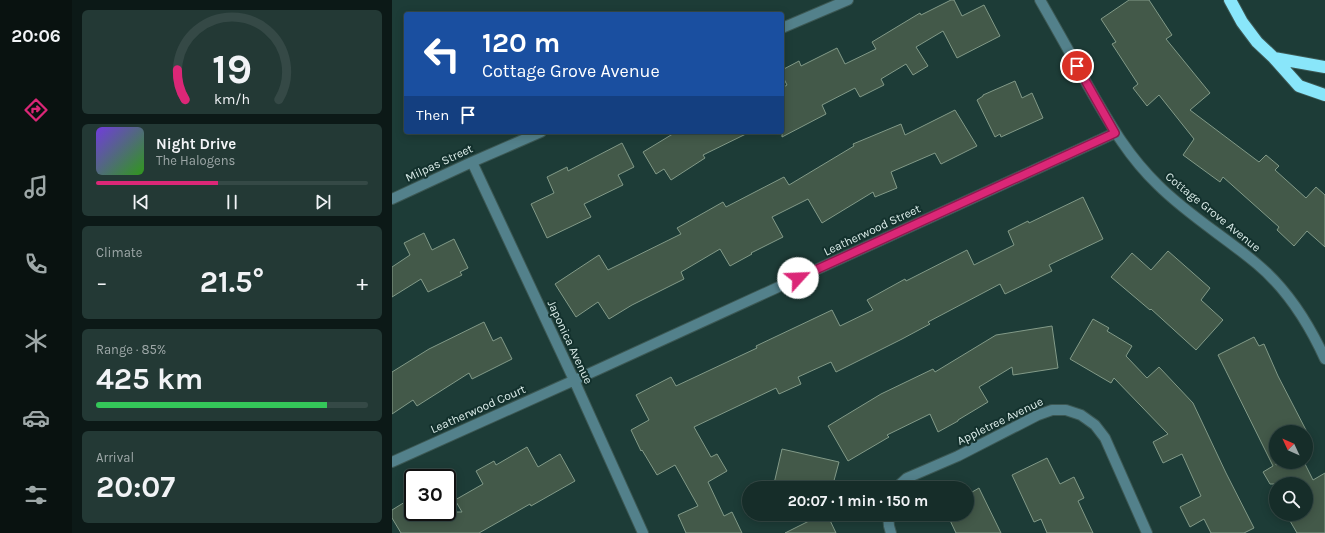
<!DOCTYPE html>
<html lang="en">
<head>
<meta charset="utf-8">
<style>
	body { margin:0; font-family:Karla,sans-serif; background:#233935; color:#f1f3f6; height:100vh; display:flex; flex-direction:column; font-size:15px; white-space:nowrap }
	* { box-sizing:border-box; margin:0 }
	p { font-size:13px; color:#9ea8a8 }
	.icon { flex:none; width:22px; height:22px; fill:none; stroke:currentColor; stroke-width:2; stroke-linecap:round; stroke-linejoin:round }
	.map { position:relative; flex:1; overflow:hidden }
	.drawer { display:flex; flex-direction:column; gap:10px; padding:10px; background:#0c1917; width:320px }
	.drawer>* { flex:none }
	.top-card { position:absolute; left:12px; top:12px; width:380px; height:122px; border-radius:4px; box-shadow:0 2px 10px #0003,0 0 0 1px #354946; background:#1a4fa0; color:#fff; overflow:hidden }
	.needle { width:26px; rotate:314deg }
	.buttons { position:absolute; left:877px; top:425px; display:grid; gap:8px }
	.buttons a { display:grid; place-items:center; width:44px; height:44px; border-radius:50%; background:#162d29; box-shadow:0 2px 10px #0003,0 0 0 1px #354946; font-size:20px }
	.speed { position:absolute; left:12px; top:469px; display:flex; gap:8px; font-size:20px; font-weight:700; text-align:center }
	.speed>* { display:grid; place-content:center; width:52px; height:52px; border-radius:50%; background:#162d29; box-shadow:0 2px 10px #0003,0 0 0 1px #354946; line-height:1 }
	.speed .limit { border:2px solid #111; border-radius:6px; background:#fff; color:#111 }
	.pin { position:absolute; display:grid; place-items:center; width:34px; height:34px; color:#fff; margin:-17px; border:2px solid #fff; border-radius:50%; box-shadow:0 1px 4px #0007 }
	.me { position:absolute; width:44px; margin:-22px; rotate:65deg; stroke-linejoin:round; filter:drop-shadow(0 0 3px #0008) }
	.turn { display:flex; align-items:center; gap:14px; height:84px; padding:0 12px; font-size:18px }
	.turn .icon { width:52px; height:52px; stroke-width:2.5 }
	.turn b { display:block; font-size:28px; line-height:34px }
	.then { display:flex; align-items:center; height:38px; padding:0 12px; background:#0003; gap:8px; font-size:15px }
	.big { font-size:30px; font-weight:700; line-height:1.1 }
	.drawer .widget { flex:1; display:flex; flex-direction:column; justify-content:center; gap:6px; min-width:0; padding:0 14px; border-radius:6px; background:#233935 }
	.drawer .dial { align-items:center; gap:0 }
	.dial svg { height:104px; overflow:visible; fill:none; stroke:#354946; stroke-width:7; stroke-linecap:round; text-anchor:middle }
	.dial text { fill:#f1f3f6; stroke:none }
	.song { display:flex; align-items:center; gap:12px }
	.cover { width:48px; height:48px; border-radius:6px; background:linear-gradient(135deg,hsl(260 70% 55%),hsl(110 70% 35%)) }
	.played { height:4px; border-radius:2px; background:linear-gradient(90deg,#db2777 45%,#354946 45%) }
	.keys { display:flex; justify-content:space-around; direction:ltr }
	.heat { display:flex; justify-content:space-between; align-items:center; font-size:22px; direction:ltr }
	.charge { height:6px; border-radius:3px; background:linear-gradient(90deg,#34c759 85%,#354946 0) }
	.trip { position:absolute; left:350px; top:481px; width:232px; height:40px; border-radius:20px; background:#162d29; box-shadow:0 2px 10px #0003,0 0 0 1px #354946; font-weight:700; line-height:40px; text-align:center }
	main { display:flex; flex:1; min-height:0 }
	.dock { display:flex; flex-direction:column; width:72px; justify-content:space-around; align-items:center; background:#091210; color:#9ea8a8 }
	.dock .icon { width:28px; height:28px }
	.dock .on { color:#db2777 }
	.dock b { font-size:18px; color:#f1f3f6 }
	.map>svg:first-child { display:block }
</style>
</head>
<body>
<main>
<nav class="dock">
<b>20:06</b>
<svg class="icon on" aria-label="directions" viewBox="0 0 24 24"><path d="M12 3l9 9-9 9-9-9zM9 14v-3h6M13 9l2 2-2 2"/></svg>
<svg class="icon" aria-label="music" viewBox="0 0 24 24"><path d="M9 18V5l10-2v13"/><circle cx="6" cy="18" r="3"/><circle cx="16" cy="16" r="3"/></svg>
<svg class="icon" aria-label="phone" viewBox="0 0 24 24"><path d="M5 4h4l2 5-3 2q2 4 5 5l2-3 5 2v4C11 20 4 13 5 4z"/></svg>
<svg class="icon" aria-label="climate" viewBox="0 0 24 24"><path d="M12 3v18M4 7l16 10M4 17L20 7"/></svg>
<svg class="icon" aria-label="car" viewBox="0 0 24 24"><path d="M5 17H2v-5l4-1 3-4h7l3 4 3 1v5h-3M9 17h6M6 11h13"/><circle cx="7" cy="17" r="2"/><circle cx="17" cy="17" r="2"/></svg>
<svg class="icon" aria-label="filters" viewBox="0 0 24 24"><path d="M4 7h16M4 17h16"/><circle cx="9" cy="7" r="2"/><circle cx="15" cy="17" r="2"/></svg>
</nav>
<section class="drawer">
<div class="widget dial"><svg viewBox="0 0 100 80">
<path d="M14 69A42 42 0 1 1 86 69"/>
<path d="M14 69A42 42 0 0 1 8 46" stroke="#db2777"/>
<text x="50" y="56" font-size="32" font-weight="700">19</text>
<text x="50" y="72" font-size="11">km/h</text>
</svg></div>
<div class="widget">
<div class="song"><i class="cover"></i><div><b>Night Drive</b><p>The Halogens</p></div></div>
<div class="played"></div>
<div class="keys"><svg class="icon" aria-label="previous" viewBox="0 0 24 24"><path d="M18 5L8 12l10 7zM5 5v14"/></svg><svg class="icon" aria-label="pause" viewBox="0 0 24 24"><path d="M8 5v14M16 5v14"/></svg><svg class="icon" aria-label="next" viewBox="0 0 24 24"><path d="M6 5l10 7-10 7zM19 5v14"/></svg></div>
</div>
<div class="widget"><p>Climate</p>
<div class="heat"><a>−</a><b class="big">21.5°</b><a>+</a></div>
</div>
<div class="widget"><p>Range · 85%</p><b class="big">425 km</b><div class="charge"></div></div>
<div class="widget"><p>Arrival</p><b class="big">20:07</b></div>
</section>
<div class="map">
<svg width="933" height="533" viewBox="0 0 933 533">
	<rect width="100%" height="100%" fill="#1d3c37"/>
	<path fill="#435949" stroke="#829a88" d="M559,0H562L570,16L592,5L608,36L565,58L551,31L524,47L536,66L521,75L514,64L489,79L492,85L468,97L463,88L430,105L434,114L390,137V88L395,85L390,75V70L407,61L409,66L445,48L453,64L484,49L480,42L528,13L529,15Z
		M737,0H757L780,35L774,39L818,93L798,110L867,162L874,155L887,166L883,170L914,198L924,187L933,195V247L915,231L902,246L885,230L887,227L831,177L828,182L791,155L802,139L767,95L755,106L741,88L746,84L720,44L724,42L709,19Z
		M623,81L630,98L640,93L651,118L609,137L608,134L603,137L585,100L591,96V95Z
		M563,110L585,146L549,164L543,153L499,172L505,188L483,197L481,192L430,223L416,199L380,217L391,237L359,253L360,254L338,266L328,249L289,272L292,279L240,305L217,319L206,302L184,317L163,284L207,255L216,270L289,234L285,228L331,202L334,207L392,177L397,185L462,146L461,144L509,124L513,135Z
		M284,132H358L311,155L313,158L279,180L272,169L264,174L251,152Z
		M230,143L242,167L226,175L231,185L192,204L199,217L155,238L139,204L162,193L155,177L175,167L176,171Z
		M691,197L711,239L657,265L660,271L613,294L608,284L536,322L538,324L510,339L444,372L439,362L406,377L409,384L387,394L384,388L302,427L319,457L325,454L335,471L316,482L332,516L340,512L350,533H294L286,515L306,506L283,465L265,475L250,450L249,451L239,430L257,420L244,395L279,377L284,386L365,348L364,346L440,310L448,326L481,310L475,300L513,279L514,281L575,250L582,265L622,245L616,231L636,221L637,223Z
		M32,233L40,250L62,239L76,268L68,272L70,275L36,292L29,279L0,297V267L18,255L12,243Z
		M776,251L818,288L809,300L831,320L804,350L759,309L758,310L719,277L740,253L759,270Z
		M701,319L717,328L715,331L740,346L734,356L755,378L767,367L801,403L834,473L862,528L852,533H819L812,519L798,527L788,507L809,496L790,454L771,463L761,442L776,434L722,378L719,383L678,359Z
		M92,322L101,341L109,337L120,359L80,379L77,373L25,406L21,400L0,414V372L37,349Z
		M660,326L666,368L621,375L620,367L587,387L596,402L566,420V421L546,432L538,414L495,435L497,437L456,461L436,426L489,394L541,369L543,372L604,335Z
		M862,337L867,346L872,344L886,376L915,432H884V465L889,462H912L921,480L933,473V533H905L894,514H914V484H878L871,472L881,466L826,355Z
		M135,447L146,467L168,454L183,481L139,506L138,504L87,533H9L0,518V510L21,497V512H70L63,500L91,484L84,471L102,461L104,465Z
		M390,449L447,462L440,488H381Z
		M655,458L668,484L682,477L692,498L686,501L701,533H655L649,519L642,522L620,475Z
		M587,488L609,533H564L555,514H575V495Z
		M431,514H435L444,533H393Z"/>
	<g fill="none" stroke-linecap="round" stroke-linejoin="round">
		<defs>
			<path id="minor" d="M648,0C664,28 680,56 695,84C717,122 734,154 766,185C796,215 833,237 865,264C895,289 917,324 933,359
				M390,28L456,0
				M80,162L182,380L251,533
				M0,199L80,162L149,132
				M0,462L205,370L723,133
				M504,488L515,478L566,456L646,415L660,410H674L689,415L703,425L713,438L755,533
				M496,514L497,526L499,533"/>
			<path id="highway" d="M838,0L850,22L865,42L882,58L907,86L933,95
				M882,58L933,67"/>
		</defs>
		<use href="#minor" stroke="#3c5854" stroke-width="12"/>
		<use href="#highway" stroke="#3c5854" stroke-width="14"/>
		<use href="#minor" stroke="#53818b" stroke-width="10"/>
		<use href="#highway" stroke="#89e6fa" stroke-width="12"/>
	</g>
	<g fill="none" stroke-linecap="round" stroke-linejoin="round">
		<defs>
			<path id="route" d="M406,278L723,133L685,66"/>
		</defs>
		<use href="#route" stroke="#8e194d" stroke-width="10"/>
		<use href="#route" stroke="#db2777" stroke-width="7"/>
	</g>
	<g text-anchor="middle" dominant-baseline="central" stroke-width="4" stroke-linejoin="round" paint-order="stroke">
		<g font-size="12" fill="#ddeeeb" stroke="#13312d">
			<text transform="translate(47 163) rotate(-25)">Milpas Street</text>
			<text transform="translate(821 212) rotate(39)">Cottage Grove Avenue</text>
			<text transform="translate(480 230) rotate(-25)">Leatherwood Street</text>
			<text transform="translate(178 342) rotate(65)">Japonica Avenue</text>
			<text transform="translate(86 409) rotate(-24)">Leatherwood Court</text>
			<text transform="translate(608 421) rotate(-26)">Appletree Avenue</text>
		</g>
	</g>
</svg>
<div class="buttons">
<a><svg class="needle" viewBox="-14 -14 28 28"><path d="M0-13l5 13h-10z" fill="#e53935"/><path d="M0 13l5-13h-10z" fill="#9ea8a8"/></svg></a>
<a><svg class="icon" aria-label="search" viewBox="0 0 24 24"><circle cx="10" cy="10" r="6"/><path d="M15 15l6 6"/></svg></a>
</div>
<div class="speed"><div class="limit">30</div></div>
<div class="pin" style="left:685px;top:66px;background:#d93025"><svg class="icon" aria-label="arrive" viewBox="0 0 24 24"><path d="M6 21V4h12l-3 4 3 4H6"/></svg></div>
<svg class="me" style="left:406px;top:278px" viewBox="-20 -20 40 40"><circle r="19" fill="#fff"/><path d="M0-13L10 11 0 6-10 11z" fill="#db2777"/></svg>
<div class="trip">20:07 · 1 min · 150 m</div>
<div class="top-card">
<div class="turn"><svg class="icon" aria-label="left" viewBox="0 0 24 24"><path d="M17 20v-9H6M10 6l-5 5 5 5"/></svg><div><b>120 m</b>Cottage Grove Avenue</div></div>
<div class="then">Then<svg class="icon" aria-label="arrive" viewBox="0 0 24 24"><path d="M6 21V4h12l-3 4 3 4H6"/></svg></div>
</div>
</div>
</main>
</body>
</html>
